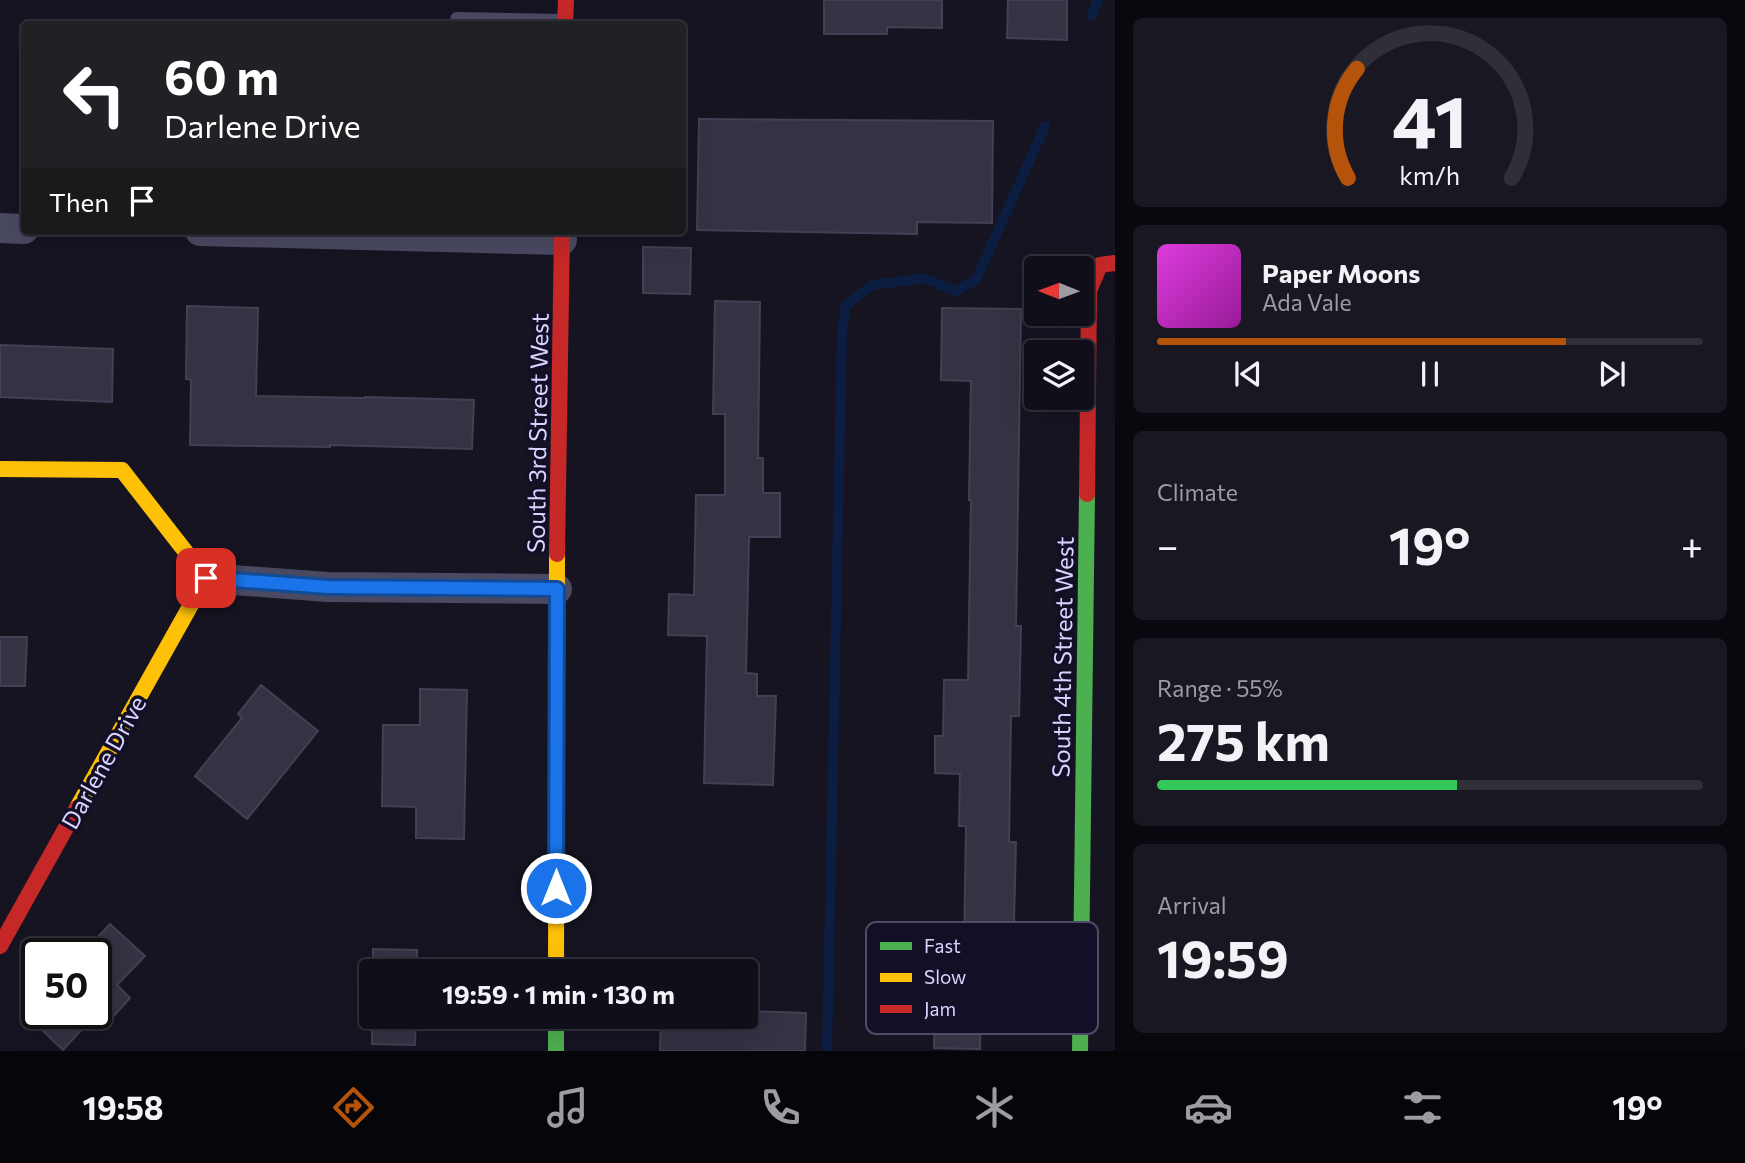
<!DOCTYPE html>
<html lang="en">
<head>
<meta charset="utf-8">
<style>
	body { margin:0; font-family:Commissioner,sans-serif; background:#191822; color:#f1f3f6; height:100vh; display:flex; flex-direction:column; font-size:26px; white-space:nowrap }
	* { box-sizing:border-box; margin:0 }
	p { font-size:23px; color:#9c9ca2 }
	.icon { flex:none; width:38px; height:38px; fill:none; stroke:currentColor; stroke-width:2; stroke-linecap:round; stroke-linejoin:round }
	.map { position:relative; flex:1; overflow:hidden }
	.sheet { display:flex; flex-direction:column; gap:18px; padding:18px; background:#09080e; width:630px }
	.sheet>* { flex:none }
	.banner { position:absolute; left:21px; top:21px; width:665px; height:214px; border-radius:7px; box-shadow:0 7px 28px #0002,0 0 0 2px #302f38; background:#202124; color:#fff; overflow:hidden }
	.needle { width:46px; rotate:271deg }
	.controls { position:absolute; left:1024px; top:256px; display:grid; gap:14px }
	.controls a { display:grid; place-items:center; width:70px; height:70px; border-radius:7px; background:#100f19; box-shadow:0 7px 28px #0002,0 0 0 2px #302f38; font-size:35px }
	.speed { position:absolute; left:21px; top:938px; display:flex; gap:14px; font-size:35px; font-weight:700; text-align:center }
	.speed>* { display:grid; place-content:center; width:91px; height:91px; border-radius:50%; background:#100f19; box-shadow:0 7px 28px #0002,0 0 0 2px #302f38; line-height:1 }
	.speed .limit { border:4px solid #111; border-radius:10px; background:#fff; color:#111 }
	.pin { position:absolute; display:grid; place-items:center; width:60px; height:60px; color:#fff; margin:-30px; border-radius:14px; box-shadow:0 4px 10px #0006 }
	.me { position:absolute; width:77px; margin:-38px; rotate:0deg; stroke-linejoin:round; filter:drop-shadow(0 0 5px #0008) }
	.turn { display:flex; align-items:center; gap:24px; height:147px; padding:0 28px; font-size:32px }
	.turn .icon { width:91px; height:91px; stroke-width:2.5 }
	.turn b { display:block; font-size:49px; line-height:60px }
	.then { display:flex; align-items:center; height:66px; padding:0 28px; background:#0003; gap:14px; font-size:26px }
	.big { font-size:52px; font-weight:700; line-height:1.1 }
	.sheet .card { flex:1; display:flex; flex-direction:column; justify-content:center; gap:10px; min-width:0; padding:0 24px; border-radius:10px; background:#191822 }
	.sheet .dial { align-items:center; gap:0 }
	.dial svg { height:182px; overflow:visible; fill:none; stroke:#302f38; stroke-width:7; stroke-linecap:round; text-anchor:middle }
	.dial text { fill:#f1f3f6; stroke:none }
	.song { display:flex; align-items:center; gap:21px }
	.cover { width:84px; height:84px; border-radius:10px; background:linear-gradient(135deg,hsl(300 70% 55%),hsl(300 70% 35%)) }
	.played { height:7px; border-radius:4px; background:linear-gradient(90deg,#b45309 75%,#302f38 75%) }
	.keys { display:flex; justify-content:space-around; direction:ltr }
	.heat { display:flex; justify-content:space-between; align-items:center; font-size:38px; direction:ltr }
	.charge { height:10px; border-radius:5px; background:linear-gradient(90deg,#34c759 55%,#302f38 0) }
	.trip { position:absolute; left:359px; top:959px; width:399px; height:70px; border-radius:7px; background:#100f19; box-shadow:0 7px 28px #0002,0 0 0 2px #302f38; font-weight:700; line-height:70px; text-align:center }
	.dock { display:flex; height:112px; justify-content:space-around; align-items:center; background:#06060a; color:#9c9ca2 }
	.dock .icon { width:49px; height:49px }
	.dock .active { color:#b45309 }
	.dock b { font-size:32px; color:#f1f3f6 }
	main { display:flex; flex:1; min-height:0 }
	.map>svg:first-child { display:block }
</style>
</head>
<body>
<main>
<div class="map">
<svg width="1115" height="1051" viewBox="0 0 1115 1051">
	<rect width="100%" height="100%" fill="#161421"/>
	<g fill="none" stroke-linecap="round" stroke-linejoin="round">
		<path stroke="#0b1e41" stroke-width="10" d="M1091,16L1098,0
			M827,1051L842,330L846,305L872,285L924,278L955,291L976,280L1045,126"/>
	</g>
	<path fill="#343243" stroke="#433f54" stroke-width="2" d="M824,0H942V28L887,27V34H824Z
		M1008,0H1067V40L1007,38Z
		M699,119L993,121L992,223L917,222V234L697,230Z
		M643,247L691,248L690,294L643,293Z
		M715,301L760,302L758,458H763V493H780V537H749L746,673L757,674V696H776L773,785L704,783L707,636L668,635L669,594L694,595L696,495H725V414H713Z
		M187,306L258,308L256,396L365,398V397L474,400L472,449L330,445V447L190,445L191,380L186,379Z
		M942,308L1021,309L1016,626H1021L1019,716H1011L1009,842H1016L1012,1000L981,999L980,1049L934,1048L936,949H964L966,826H959L960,774L935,773V736H943L944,680H968L971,500H969L971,381L941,380Z
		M0,345L113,349L112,402L0,397Z
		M0,637H27L25,686H0Z
		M261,685L318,731L247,819L195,776L242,718L238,714Z
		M420,689L467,690L464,839L416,838V807L382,806L383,725H420Z
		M110,924L145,956L117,985L130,998L111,1019L98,1006L96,1007V939Z
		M373,949L417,950V971H373Z
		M746,1011L806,1013L805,1051H660L661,1017H746Z
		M24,1013H97L63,1050Z
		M372,1017H416L415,1045L372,1044Z"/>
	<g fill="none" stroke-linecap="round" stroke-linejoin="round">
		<path stroke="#4a4962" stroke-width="14" d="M457,24V19L562,21"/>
		<path stroke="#4a4962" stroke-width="30" d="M0,228L24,229
			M200,231L562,240
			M206,578L328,587L557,589"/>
		<path stroke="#4caf50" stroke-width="16" d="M556,1017V1051
			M1080,1051L1087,494"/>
		<path stroke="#ffc107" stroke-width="16" d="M0,469L122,470L206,578L77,808
			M556,971L557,554"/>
		<path stroke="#c62828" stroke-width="16" d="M565,24L566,0
			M1087,494L1089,291L1100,265L1115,263
			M557,554L562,231
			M0,946L77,808"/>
	</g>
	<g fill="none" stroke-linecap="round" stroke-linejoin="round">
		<defs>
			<path id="route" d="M206,578L328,587L557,589L556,888"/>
		</defs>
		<use href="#route" stroke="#114b97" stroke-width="18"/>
		<use href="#route" stroke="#1a73e8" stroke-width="12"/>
	</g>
	<g text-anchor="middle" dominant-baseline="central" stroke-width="7" stroke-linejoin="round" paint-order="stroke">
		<g font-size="24" fill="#d9d4ff" stroke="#130f26">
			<text transform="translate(537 433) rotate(-89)">South 3rd Street West</text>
			<text transform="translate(1062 657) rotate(-89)">South 4th Street West</text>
			<text transform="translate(103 762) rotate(-61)">Darlene Drive</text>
		</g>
	</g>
	<rect x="866" y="922" width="232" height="112" rx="10" fill="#130f26" stroke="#4e4a67" stroke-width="2"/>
	<rect x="880" y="942" width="32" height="8" fill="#4caf50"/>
	<rect x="880" y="973" width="32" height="9" fill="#ffc107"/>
	<rect x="880" y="1005" width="32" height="8" fill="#c62828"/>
	<g font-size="19" fill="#d9d4ff">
		<text x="924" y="953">Fast</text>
		<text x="924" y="984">Slow</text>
		<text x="924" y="1016">Jam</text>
	</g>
</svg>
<div class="controls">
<a><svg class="needle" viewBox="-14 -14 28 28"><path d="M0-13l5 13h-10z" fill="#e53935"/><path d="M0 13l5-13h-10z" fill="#9c9ca2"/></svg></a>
<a><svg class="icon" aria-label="layers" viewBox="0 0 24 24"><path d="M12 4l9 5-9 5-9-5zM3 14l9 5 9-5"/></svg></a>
</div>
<div class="speed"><div class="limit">50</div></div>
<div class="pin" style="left:206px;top:578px;background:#d93025"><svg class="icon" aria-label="arrive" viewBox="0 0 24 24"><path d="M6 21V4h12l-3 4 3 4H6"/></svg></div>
<svg class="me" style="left:556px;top:888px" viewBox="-20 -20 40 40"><circle r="17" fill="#1a73e8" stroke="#fff" stroke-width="3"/><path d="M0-11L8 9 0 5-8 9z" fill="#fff"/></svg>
<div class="trip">19:59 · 1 min · 130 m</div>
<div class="banner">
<div class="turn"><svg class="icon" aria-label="left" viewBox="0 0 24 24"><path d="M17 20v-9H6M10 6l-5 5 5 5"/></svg><div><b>60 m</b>Darlene Drive</div></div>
<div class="then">Then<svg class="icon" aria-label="arrive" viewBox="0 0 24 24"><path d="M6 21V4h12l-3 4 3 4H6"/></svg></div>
</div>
</div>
<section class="sheet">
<div class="card dial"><svg viewBox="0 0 100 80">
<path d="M14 69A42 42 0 1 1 86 69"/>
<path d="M14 69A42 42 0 0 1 18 21" stroke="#b45309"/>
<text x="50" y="56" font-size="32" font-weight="700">41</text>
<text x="50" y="72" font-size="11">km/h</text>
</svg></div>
<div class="card">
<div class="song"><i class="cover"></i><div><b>Paper Moons</b><p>Ada Vale</p></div></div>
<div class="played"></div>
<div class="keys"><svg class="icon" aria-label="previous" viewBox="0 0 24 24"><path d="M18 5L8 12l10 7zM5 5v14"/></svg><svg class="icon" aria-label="pause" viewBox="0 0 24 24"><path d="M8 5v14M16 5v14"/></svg><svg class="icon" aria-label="next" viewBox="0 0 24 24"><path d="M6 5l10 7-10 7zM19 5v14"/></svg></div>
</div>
<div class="card"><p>Climate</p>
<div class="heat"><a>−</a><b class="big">19°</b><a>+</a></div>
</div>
<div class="card"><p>Range · 55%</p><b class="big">275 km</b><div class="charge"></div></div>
<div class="card"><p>Arrival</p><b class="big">19:59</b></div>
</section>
</main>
<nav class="dock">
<b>19:58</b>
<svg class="icon active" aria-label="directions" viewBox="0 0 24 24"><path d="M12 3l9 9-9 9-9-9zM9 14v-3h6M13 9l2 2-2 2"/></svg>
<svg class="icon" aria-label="music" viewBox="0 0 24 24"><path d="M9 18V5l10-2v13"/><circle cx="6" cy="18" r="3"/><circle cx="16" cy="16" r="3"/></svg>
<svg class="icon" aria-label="phone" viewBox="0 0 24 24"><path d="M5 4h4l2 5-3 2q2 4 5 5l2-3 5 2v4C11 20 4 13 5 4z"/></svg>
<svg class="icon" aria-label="climate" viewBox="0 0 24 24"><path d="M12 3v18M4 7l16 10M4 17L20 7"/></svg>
<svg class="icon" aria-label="car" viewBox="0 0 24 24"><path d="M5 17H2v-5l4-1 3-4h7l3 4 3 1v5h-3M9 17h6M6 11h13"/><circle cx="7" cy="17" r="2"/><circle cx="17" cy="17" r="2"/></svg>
<svg class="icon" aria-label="filters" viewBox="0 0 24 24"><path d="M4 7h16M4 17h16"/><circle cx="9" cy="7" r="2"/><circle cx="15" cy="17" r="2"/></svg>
<b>19°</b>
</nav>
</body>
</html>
